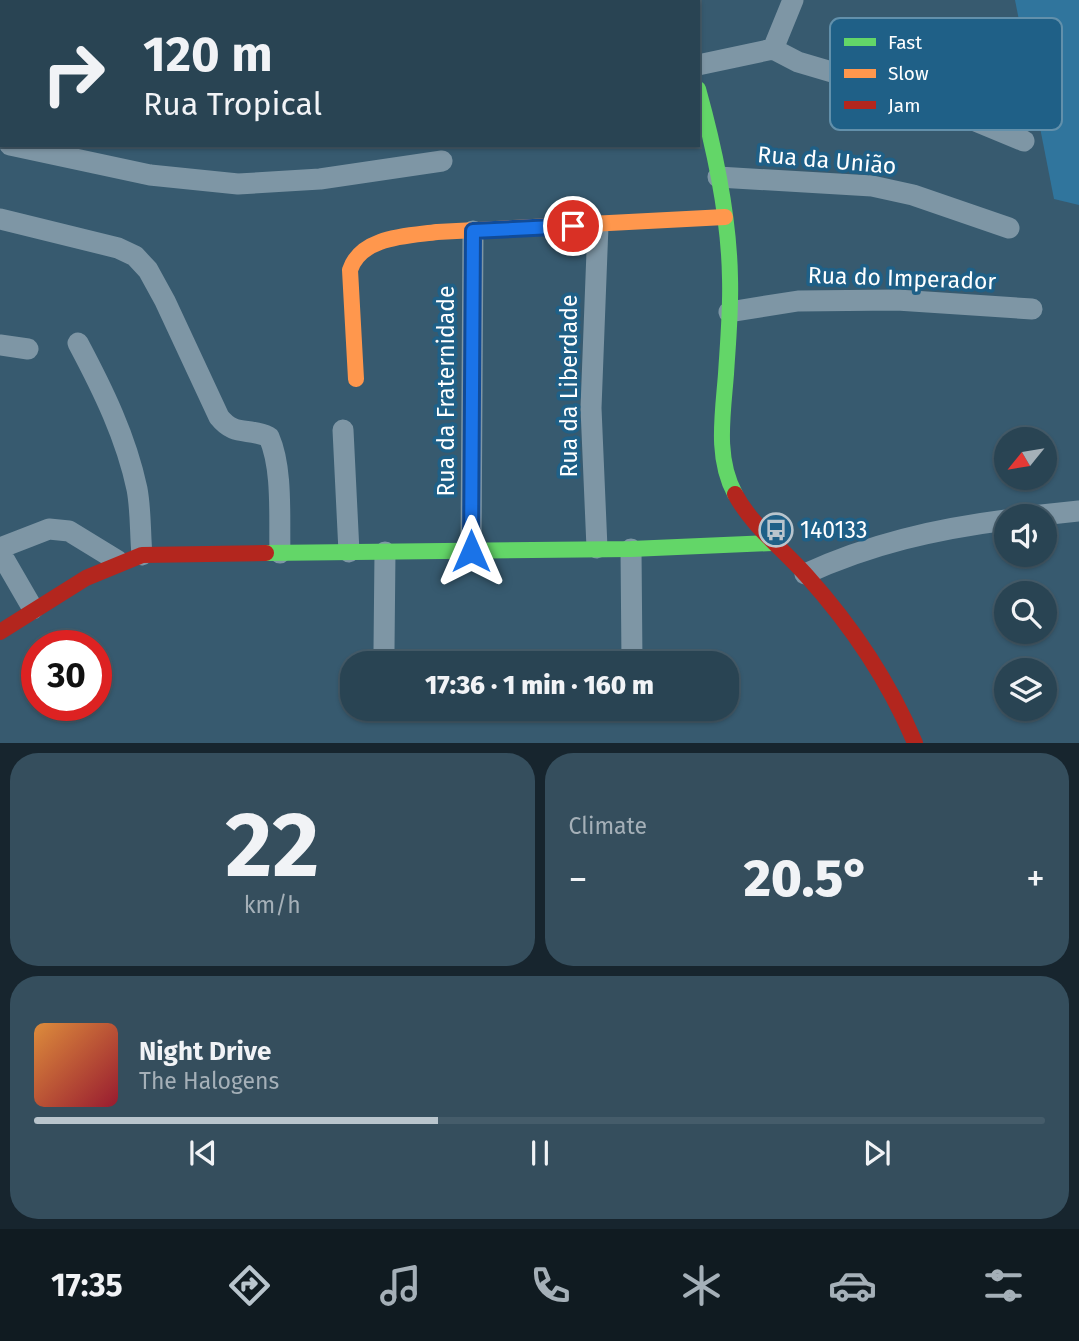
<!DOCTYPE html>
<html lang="en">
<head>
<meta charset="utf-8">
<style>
	body { margin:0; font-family:"Fira Sans",sans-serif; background:#354e5d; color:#f1f3f6; height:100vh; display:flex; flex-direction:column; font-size:26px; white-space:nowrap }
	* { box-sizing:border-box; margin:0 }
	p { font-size:23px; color:#a5b0b8 }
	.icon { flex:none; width:38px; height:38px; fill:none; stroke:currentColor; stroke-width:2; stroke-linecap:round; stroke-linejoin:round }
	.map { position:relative; height:743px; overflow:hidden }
	.sheet { display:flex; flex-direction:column; gap:10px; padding:10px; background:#17252e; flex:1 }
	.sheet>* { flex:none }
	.hud { position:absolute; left:0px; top:0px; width:700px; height:147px; box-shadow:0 2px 5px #0004,0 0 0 2px #455c6a; background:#294453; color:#f1f3f6; overflow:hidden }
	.needle { width:46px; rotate:240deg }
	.tools { position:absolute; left:994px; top:427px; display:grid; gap:14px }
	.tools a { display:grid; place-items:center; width:63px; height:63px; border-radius:50%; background:#294453; box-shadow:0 2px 5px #0004,0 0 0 2px #455c6a; font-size:35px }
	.speed { position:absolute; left:21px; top:630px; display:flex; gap:14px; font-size:35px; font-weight:700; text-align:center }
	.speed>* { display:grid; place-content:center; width:91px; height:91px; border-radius:50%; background:#294453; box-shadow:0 2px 5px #0004,0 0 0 2px #455c6a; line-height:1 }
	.speed .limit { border:10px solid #d22; background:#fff; color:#111 }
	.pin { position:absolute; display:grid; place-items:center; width:60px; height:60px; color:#fff; margin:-30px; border:4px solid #fff; border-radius:50%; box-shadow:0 2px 7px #0007 }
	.me { position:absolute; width:77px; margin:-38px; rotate:0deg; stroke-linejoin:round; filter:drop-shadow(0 0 5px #0008) }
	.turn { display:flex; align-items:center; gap:24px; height:147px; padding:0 28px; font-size:32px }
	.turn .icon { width:91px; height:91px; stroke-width:2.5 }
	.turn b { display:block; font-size:49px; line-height:60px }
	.big { font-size:52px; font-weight:800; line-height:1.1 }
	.sheet .widget { flex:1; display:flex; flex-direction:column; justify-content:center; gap:10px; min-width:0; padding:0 24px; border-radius:28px; background:#354e5d }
	.sheet .dial { align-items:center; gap:0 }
	.dial b { font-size:91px; line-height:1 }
	.song { display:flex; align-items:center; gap:21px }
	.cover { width:84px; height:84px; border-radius:10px; background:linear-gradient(135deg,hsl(30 70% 55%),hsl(350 70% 35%)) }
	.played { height:7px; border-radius:4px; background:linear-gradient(90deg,#b9c5cd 40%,#455c6a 40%) }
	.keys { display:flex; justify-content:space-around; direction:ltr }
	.heat { display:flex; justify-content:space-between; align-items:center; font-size:38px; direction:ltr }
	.sheet .tiles { flex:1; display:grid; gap:10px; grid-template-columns:1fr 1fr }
	.widget:last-child { grid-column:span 2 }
	.trip { position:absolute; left:340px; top:651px; width:399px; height:70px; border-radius:28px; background:#294453; box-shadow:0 2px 5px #0004,0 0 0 2px #455c6a; font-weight:800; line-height:70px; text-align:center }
	.tab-bar { display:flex; height:112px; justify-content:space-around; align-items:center; background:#101b21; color:#a5b0b8 }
	.tab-bar .icon { width:49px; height:49px }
	.tab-bar .active { color:#b9c5cd }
	.tab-bar b { font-size:32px; color:#f1f3f6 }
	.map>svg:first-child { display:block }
</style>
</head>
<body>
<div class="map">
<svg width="1079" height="743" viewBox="0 0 1079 743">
	<rect width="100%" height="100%" fill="#375a6f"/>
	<path fill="#30759d" d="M1015,0H1079V205L1054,199Z"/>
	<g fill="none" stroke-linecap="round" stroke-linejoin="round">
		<path stroke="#7e96a5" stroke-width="21" d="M121,2V0
			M255,2L256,0
			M773,49L793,0
			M698,65L773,49L798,62L920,98L1024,141
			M10,145L150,175L238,184L320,179L442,161
			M718,177L872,186L913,195L1009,228
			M0,219L118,248L135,256L148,270L165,301L219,417C235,437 247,427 269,437C283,469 279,518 280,553
			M729,312L798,301L897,300L1032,309
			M78,343C103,390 126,437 137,489C141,510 140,533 142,555
			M0,345L28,349
			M343,430L349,552
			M1032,516L1079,511
			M0,548L49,529L69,531L118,561
			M597,548L591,408L598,225
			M631,549L632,663
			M471,551L473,231
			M0,552L33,609
			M805,574C870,544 936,529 1006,520
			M384,649L385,552"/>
		<path stroke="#63d668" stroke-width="16" d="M698,89C715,150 729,214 730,278C731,310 728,342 726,374C723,414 715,457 735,494
			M266,553L631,549L772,543"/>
		<path stroke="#ff974d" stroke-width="16" d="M641,0L643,2
			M356,379L350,270C361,236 408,236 437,232L725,217"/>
		<path stroke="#b3261e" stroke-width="16" d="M735,494C752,526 782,548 806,575C851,625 889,681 915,743
			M0,632L86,578L142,555L266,553"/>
	</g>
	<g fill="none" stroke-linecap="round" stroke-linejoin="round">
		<defs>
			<path id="route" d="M471,551L473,231L573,226"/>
		</defs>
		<use href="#route" stroke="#114b97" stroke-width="18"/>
		<use href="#route" stroke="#1a73e8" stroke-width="12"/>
	</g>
	<defs>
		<symbol id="bus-ring" viewBox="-11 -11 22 22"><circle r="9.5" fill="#1f6087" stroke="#b9c5cd" stroke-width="1.5"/><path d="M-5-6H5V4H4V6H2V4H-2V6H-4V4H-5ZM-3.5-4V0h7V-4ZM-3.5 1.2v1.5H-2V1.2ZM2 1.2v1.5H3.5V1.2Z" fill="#b9c5cd"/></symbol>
	</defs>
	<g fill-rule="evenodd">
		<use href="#bus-ring" x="757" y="511" width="38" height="38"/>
	</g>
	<g text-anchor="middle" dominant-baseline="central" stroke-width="7" stroke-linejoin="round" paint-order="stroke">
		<g font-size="23" fill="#fff" stroke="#1f6087">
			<text transform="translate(827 160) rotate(5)">Rua da União</text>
			<text transform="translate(902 278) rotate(2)">Rua do Imperador</text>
			<text transform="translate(569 386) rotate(-90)">Rua da Liberdade</text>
			<text transform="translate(446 391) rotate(-90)">Rua da Fraternidade</text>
		</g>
		<g font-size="23" fill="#fff" stroke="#1f6087" text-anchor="start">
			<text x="800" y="530">140133</text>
		</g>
	</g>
	<rect x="830" y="18" width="232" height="112" rx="10" fill="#1f6087" stroke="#6290ab" stroke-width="2"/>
	<rect x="844" y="38" width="32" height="8" fill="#63d668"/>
	<rect x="844" y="69" width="32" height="9" fill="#ff974d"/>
	<rect x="844" y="101" width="32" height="8" fill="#b3261e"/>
	<g font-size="19" fill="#fff">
		<text x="888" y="49">Fast</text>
		<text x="888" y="80">Slow</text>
		<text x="888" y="112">Jam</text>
	</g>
</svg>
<div class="tools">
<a><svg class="needle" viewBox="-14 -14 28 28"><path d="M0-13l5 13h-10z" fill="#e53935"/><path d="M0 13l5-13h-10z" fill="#a5b0b8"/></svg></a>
<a><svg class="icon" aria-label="sound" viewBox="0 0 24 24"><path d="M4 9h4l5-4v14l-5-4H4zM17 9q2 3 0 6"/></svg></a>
<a><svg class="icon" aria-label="search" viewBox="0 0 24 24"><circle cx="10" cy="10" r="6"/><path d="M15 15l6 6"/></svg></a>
<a><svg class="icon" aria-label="layers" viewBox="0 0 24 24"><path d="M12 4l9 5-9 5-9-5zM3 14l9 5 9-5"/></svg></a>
</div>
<div class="speed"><div class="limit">30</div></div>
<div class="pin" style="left:573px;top:226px;background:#d93025"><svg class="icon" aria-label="arrive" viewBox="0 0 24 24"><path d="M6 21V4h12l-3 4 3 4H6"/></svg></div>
<svg class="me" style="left:471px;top:551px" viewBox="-20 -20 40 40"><path d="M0-17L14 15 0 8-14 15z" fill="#1a73e8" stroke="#fff" stroke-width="4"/></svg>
<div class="trip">17:36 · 1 min · 160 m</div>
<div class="hud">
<div class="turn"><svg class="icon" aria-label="right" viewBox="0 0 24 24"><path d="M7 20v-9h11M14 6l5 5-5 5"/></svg><div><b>120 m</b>Rua Tropical</div></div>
</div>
</div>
<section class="sheet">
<div class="tiles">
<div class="widget dial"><b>22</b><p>km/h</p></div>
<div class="widget"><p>Climate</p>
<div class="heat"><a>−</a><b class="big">20.5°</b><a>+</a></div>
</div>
<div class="widget">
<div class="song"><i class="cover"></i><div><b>Night Drive</b><p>The Halogens</p></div></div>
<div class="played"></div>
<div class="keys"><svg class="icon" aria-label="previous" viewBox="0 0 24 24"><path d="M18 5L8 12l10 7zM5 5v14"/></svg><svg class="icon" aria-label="pause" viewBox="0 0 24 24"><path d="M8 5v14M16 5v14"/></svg><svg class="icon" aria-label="next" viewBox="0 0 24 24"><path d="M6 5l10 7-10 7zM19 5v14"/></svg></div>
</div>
</div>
</section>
<nav class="tab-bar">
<b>17:35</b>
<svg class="icon active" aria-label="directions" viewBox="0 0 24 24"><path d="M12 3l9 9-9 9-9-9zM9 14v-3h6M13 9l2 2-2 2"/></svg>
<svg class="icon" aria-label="music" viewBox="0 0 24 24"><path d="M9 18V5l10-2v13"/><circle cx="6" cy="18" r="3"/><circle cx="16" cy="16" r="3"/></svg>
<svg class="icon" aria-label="phone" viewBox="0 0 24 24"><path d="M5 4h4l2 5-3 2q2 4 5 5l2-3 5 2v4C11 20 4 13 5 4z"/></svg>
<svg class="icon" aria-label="climate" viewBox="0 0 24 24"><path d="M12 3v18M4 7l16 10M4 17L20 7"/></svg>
<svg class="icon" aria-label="car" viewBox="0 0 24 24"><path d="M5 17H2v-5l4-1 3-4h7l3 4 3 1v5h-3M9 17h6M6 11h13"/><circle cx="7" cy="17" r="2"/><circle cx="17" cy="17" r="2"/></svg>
<svg class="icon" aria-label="filters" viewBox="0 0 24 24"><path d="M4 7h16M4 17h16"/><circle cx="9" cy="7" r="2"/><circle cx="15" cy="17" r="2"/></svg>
</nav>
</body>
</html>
